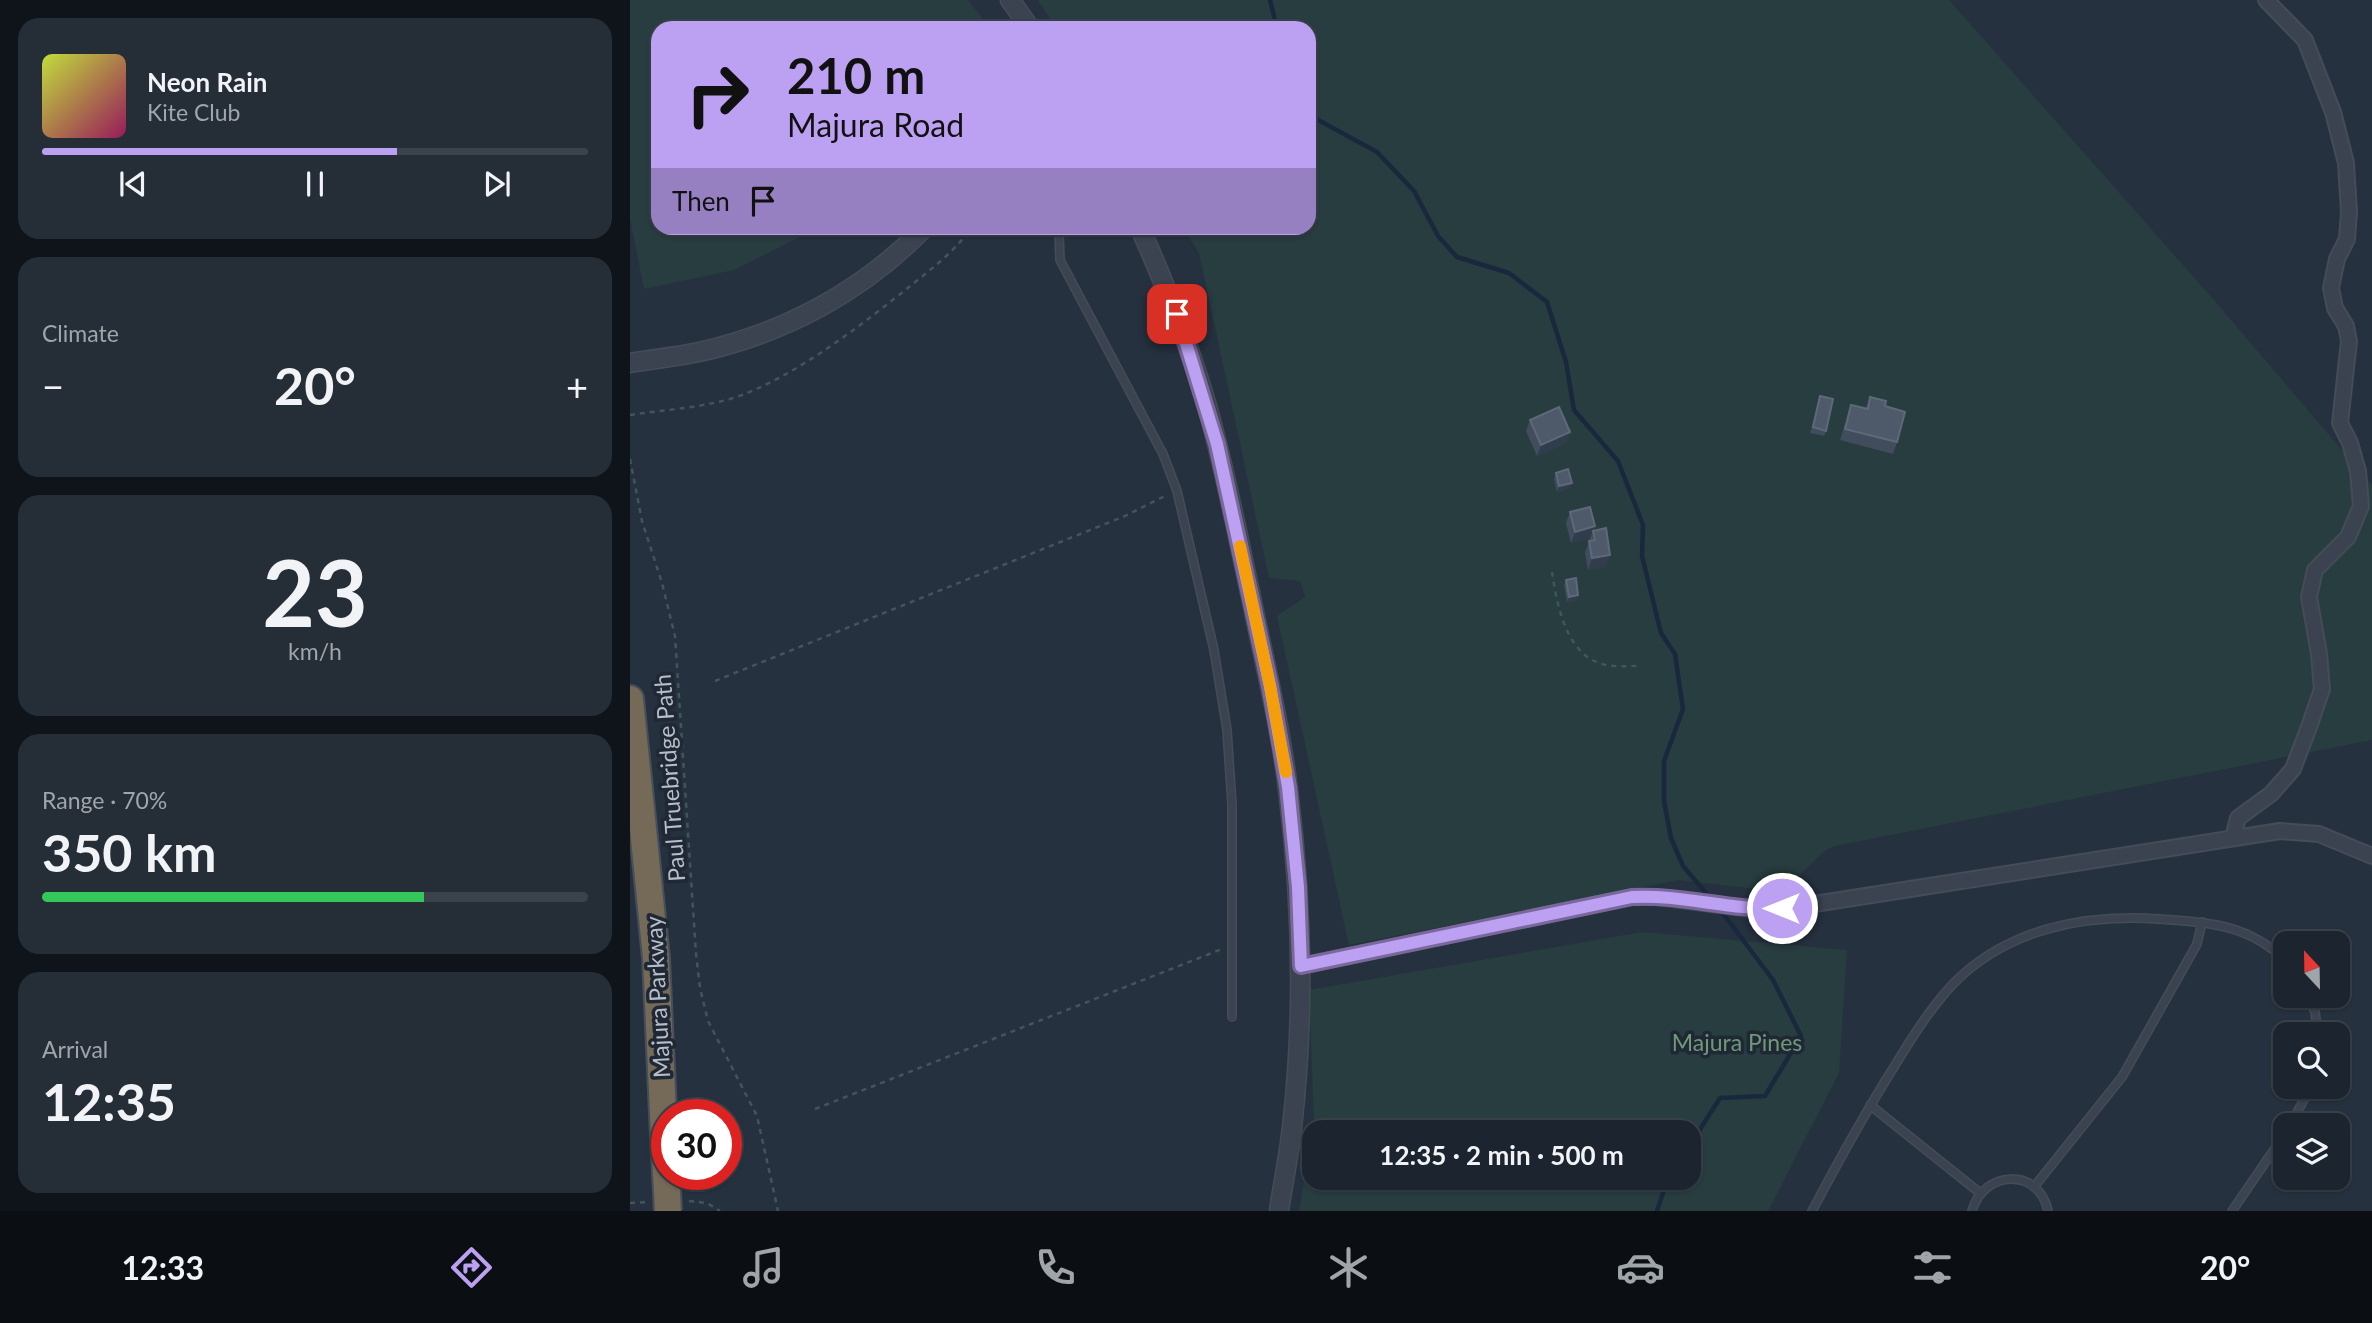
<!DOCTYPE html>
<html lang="en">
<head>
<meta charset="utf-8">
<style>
	body { margin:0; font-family:Lato,sans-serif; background:#252d37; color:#f1f3f6; height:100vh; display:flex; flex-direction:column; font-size:26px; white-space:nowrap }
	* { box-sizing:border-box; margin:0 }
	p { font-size:23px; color:#a0a5aa }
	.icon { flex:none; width:38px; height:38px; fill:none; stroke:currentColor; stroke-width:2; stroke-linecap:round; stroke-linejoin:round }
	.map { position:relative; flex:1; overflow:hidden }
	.details { display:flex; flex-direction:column; gap:18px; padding:18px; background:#0f141a; width:630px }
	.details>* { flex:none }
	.top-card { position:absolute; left:21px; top:21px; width:665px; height:214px; border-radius:21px; box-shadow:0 2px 5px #0004,0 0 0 2px #3a424b; background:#bca0f2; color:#111; overflow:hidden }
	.needle { width:46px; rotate:338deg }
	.buttons { position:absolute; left:1643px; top:931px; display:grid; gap:14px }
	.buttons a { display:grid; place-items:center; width:77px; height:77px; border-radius:14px; background:#1c252f; box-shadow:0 2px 5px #0004,0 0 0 2px #3a424b; font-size:35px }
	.speed { position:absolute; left:21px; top:1099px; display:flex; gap:14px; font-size:35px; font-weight:700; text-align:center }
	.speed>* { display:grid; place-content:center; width:91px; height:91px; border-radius:50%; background:#1c252f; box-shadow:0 2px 5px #0004,0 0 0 2px #3a424b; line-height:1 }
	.speed .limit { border:10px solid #d22; background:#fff; color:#111 }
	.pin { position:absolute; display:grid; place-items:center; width:60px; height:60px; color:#fff; margin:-30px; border-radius:14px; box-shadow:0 4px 10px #0006 }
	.me { position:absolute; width:77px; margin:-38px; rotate:270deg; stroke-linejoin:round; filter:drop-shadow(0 0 5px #0008) }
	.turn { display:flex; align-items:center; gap:24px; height:147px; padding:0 21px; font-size:32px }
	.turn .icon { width:91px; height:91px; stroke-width:2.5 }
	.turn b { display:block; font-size:49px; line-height:60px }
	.then { display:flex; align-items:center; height:66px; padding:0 21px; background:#0003; gap:14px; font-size:26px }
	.big { font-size:52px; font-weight:700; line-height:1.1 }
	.details .tile { flex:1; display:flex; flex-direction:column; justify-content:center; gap:10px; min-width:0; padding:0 24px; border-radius:21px; background:#252d37 }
	.details .dial { align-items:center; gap:0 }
	.dial b { font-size:91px; line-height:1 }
	.song { display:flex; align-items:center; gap:21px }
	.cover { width:84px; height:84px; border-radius:10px; background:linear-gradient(135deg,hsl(70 70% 55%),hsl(330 70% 35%)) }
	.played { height:7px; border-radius:4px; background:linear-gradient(90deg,#bca0f2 65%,#3a424b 65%) }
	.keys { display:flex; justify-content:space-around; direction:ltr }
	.heat { display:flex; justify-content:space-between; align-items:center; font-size:38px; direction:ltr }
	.charge { height:10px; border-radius:5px; background:linear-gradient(90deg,#34c759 70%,#3a424b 0) }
	.trip { position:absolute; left:672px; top:1120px; width:399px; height:70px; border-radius:21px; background:#1c252f; box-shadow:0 2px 5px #0004,0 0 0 2px #3a424b; font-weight:700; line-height:70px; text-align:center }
	.dock { display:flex; height:112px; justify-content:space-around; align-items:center; background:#0b0f13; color:#a0a5aa }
	.dock .icon { width:49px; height:49px }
	.dock .current { color:#bca0f2 }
	.dock b { font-size:32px; color:#f1f3f6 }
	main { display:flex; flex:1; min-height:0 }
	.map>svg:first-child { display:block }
</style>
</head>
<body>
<main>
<section class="details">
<div class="tile">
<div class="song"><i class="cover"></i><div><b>Neon Rain</b><p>Kite Club</p></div></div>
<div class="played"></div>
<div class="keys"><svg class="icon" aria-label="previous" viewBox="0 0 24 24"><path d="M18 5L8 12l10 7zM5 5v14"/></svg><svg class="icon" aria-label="pause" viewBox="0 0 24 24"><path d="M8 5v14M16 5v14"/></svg><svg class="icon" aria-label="next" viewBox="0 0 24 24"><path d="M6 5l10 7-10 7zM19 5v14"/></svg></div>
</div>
<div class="tile"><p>Climate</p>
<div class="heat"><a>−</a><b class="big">20°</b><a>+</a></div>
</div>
<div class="tile dial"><b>23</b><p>km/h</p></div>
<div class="tile"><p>Range · 70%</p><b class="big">350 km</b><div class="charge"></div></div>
<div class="tile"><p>Arrival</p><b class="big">12:35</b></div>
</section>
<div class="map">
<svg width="1742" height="1211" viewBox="0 0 1742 1211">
	<rect width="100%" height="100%" fill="#26313f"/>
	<path fill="#283d40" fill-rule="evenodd" d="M0,0H338L360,28H28V228H188L104,270L14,289L0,218Z
		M408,0H1319L1583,299L1742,485V740L1205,846L1197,849L1152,892L1049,880L719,945L647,616L675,597L670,581L639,578L569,253L553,228H679V28H426Z
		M1012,932L1217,950L1209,1073L1138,1211H669L684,1122L679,990ZM684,1132H1059V1178H684Z"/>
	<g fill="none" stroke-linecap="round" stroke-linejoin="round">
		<path stroke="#19283d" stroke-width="4.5" d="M640,0L647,28
			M679,115L747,152L784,191L808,236L827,257L879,273L917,302L936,362L944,410L988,461L1013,525L1012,556L1031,633L1045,654L1053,709L1034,761V801L1041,838L1053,866L1081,899
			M1059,1160L1067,1134L1090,1098L1135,1096L1171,1036L1143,980L1089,908
			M1027,1211L1037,1181L1041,1178"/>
		<defs>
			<path id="service" d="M431,228L429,232L430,260L533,454L547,491L584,650L597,730L602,804V1017
				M1678,996L1685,1012L1688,1034
				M1240,1105L1350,1193
				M1660,1125L1681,1087
				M1404,1187L1492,1077L1567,944L1572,922
				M1182,1211C1208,1162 1234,1114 1264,1067C1281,1039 1299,1010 1322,985C1376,929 1453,914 1528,919C1579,923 1617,923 1656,961
				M1342,1211C1353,1170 1409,1167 1418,1211
				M1602,1211L1656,1132"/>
			<path id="minor" d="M1603,838L1608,818L1641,794L1663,769L1679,727L1692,689L1689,654L1679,597L1685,570L1718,537L1731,506L1728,471L1720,443L1710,423L1719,341L1716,326L1705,308L1701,288L1707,259L1717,239L1719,212L1716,163L1703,112L1675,40L1636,0
				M671,966L1002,897H1027L1122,909L1165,907L1650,831L1689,834L1742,856"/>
			<path id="tertiary" d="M380,0L400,28
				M510,228C536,286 559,345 577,406C595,469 607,533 621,597C634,661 650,724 658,789C672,902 675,1015 662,1127C659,1155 653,1183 649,1211
				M0,363C23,359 46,357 69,352C155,333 233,291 294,228"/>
			<path id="motorway" d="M0,699L26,958L34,1136"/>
		</defs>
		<use href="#service" stroke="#444c58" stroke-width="10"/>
		<use href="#minor" stroke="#444c58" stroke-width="18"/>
		<use href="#tertiary" stroke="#444c58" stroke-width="21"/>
		<use href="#motorway" stroke="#454e59" stroke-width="30"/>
		<path stroke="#415658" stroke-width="2.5" stroke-dasharray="5 5" stroke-linecap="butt" d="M0,415C33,410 68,408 100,399C162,380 234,323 284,283C305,266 326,250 341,228
			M0,459L12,521L32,583L45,636L66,954L70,988L78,1021L127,1116L148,1211
			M922,572C927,605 936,657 976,665C986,667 998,666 1008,666
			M85,681L495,516L537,495
			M185,1109L592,949
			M59,1201L77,1203L90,1211
			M0,1203L18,1202"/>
		<use href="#service" stroke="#3a434f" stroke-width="7"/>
		<use href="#minor" stroke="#3a434f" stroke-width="14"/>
		<use href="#tertiary" stroke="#3a434f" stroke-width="18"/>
		<use href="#motorway" stroke="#756958" stroke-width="26"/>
		<defs>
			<path id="motorway-bridge" d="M34,1136L38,1211"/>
		</defs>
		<use href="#motorway-bridge" stroke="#454e59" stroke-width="30" stroke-linecap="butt"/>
		<use href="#motorway-bridge" stroke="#756958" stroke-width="26"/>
	</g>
	<path fill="#414d5d" d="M1190,396L1196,431L1194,436L1180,433Z
		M1240,397L1255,406L1267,442L1263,454L1210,440L1221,405L1236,408Z
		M900,420L940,432L936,443L907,456L896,431Z
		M926,473L940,488L927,492L924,479Z
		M940,512L965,526L964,531L976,566L958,570L955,553L960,538L941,543L936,523Z
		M936,580L948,595L946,601L937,602L934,585Z"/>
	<path fill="#313d4c" d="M940,432L936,443L907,456L911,445Z
		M942,483L940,488L927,492L929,486Z
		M965,526L960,538L941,543L945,532Z
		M980,555L976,566L958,570L962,558Z
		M948,595L946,601L937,602L939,597Z"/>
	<path fill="#4e5a69" stroke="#5e6978" stroke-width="2" d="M1190,396L1203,399L1196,431L1183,427Z
		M1240,397L1256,401L1255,406L1275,412L1267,442L1215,429L1221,405L1238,409Z
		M929,407L940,432L911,445L900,420Z
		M938,469L942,483L929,486L926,473Z
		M960,507L965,526L945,532L940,512Z
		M976,528L980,555L962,558L959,541L965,540L963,531Z
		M946,578L948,595L939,597L936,580Z"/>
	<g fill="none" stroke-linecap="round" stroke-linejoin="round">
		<defs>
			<path id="route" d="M547,314L587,444L640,686L658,787L668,887L671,966L1002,897C1052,894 1101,911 1152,908"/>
		</defs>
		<use href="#route" stroke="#7a689d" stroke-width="18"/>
		<use href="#route" stroke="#bca0f2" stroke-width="12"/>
		<path stroke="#f59e0b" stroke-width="12" d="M610,546L640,686L656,772"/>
	</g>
	<g text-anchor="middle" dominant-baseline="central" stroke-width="7" stroke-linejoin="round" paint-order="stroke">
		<g font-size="23" fill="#b7bec9" stroke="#1f2834">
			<text transform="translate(39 778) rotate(-94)">Paul Truebridge Path</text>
			<text transform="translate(27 997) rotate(-93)">Majura Parkway</text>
		</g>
		<g font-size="23" fill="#6f9979" stroke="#1f2834">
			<text x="1107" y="1042">Majura Pines</text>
		</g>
	</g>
</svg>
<div class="buttons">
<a><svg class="needle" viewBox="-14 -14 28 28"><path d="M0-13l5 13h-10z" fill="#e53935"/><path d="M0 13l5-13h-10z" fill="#a0a5aa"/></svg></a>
<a><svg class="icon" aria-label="search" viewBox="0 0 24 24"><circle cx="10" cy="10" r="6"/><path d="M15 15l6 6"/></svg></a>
<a><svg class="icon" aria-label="layers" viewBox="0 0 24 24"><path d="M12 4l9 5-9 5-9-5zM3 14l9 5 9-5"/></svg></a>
</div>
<div class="speed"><div class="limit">30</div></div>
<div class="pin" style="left:547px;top:314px;background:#d93025"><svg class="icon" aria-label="arrive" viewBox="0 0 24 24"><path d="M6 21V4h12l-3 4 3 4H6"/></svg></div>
<svg class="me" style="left:1152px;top:908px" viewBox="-20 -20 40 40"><circle r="17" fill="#bca0f2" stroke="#fff" stroke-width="3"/><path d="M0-11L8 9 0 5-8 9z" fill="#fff"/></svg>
<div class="trip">12:35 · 2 min · 500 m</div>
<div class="top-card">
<div class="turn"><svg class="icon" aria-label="right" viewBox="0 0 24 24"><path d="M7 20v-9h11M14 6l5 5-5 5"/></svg><div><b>210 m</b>Majura Road</div></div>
<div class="then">Then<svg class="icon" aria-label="arrive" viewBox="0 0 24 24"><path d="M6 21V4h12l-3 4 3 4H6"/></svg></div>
</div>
</div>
</main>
<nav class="dock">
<b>12:33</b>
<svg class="icon current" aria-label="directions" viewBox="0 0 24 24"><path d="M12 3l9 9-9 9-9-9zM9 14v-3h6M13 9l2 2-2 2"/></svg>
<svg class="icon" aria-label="music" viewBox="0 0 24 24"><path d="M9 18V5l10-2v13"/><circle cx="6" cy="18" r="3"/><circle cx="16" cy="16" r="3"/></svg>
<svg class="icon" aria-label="phone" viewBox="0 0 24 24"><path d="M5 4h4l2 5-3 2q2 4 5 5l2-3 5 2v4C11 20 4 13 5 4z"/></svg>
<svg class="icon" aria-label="climate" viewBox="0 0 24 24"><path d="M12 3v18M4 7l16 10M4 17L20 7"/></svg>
<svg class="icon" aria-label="car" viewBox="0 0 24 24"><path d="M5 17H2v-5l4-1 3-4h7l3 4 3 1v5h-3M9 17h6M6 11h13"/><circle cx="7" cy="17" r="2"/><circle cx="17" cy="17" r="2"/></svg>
<svg class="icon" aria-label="filters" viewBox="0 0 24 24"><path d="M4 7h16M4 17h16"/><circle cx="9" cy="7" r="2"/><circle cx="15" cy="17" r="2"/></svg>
<b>20°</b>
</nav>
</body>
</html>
